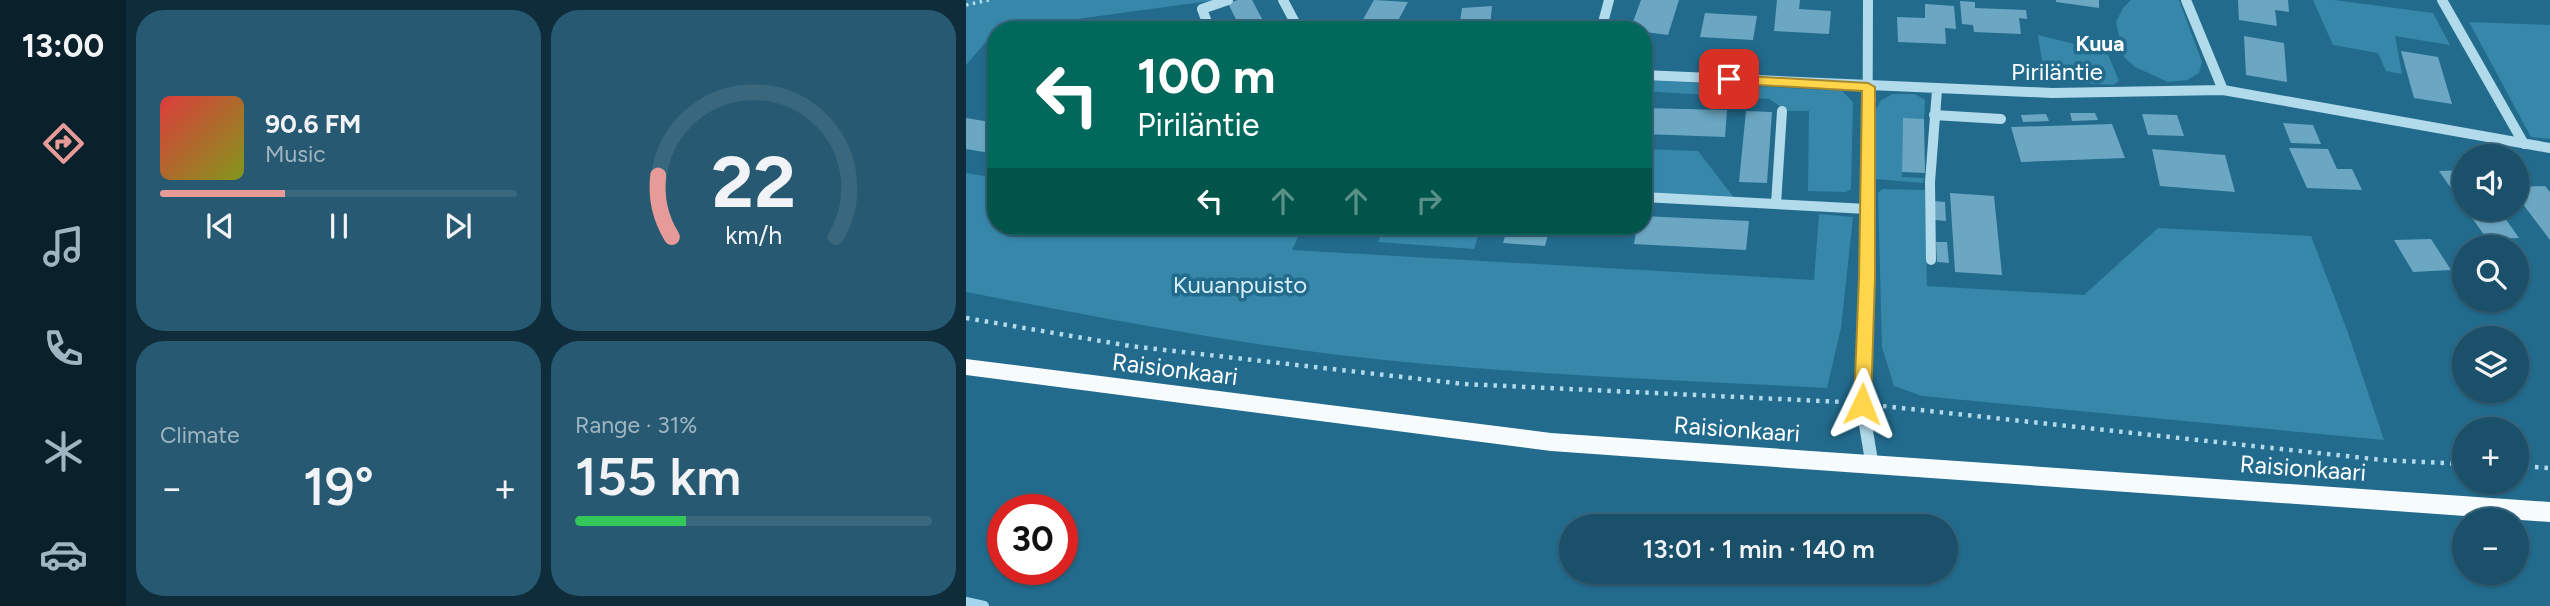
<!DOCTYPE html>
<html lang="en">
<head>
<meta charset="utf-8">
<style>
	body { margin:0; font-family:Figtree,sans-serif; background:#275a72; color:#f1f3f6; height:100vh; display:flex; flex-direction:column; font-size:26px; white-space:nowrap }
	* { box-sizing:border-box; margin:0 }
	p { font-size:23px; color:#9fb5c1 }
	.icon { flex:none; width:38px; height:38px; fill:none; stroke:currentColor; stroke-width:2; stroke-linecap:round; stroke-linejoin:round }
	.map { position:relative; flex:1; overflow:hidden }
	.sheet { display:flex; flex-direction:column; gap:10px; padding:10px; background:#0e2c3a; width:840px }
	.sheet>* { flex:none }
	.banner { position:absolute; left:21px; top:21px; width:665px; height:214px; border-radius:28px; box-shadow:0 2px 5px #0004,0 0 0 2px #38677e; background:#00695c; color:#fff; overflow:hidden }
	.buttons { position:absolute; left:1486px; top:144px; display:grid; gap:14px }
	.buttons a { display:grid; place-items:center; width:77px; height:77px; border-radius:50%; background:#1a506a; box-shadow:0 2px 5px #0004,0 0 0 2px #38677e; font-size:35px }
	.speed { position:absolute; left:21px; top:494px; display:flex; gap:14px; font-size:35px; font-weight:700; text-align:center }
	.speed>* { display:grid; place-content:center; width:91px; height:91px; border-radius:50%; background:#1a506a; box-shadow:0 2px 5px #0004,0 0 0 2px #38677e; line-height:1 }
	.speed .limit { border:10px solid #d22; background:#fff; color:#111 }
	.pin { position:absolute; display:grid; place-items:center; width:60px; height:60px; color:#fff; margin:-30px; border-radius:14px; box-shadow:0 4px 10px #0006 }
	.me { position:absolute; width:77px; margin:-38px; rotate:2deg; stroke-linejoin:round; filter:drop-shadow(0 0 5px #0008) }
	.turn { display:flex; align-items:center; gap:24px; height:147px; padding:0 35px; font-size:32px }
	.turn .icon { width:91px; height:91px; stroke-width:2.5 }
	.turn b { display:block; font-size:49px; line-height:60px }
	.lanes { display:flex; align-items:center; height:66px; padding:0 35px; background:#0003; justify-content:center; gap:35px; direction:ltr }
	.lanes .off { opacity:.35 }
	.big { font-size:52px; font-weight:600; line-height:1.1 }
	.sheet .card { flex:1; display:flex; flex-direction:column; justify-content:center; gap:10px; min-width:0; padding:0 24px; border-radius:28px; background:#275a72 }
	.sheet .dial { align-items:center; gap:0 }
	.dial svg { height:182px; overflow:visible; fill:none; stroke:#38677e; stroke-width:7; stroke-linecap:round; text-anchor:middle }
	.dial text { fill:#f1f3f6; stroke:none }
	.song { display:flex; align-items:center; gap:21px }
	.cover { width:84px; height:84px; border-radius:10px; background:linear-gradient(135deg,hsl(0 70% 55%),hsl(70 70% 35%)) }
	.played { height:7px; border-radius:4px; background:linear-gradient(90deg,#e69b98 35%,#38677e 35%) }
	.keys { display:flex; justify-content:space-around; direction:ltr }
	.heat { display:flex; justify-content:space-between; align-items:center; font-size:38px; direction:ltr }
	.charge { height:10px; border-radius:5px; background:linear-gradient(90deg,#34c759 31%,#38677e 0) }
	.sheet .tiles { flex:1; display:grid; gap:10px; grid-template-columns:repeat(2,1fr) }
	.trip { position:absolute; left:593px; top:514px; width:399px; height:70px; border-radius:35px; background:#1a506a; box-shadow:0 2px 5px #0004,0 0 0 2px #38677e; font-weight:600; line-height:70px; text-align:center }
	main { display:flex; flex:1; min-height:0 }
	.dock { display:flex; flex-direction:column; width:126px; justify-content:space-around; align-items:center; background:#0a202a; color:#9fb5c1 }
	.dock .icon { width:49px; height:49px }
	.dock .selected { color:#e69b98 }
	.dock b { font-size:32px; color:#f1f3f6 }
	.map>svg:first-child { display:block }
</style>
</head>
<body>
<main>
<nav class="dock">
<b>13:00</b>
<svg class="icon selected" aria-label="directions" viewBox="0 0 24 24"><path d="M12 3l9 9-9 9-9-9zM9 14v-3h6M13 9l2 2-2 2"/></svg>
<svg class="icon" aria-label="music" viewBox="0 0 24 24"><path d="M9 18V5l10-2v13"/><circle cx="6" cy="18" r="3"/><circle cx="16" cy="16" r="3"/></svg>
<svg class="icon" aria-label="phone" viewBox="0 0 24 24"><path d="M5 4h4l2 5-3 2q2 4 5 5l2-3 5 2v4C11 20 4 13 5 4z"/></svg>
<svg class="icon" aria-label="climate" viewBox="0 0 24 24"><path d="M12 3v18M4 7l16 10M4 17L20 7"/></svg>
<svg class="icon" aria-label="car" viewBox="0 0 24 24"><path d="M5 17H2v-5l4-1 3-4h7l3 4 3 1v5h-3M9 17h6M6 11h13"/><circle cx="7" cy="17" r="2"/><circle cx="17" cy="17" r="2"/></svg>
</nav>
<section class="sheet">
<div class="tiles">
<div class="card">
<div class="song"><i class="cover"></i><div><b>90.6 FM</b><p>Music</p></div></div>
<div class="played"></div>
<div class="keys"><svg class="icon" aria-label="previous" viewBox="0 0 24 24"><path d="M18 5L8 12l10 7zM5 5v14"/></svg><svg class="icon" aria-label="pause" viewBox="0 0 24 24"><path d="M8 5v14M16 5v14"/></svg><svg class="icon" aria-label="next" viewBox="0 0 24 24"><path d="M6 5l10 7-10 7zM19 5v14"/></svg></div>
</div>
<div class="card dial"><svg viewBox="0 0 100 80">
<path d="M14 69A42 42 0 1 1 86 69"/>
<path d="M14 69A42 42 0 0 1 8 42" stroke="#e69b98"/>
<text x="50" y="56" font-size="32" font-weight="700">22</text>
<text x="50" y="72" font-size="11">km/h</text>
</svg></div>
<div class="card"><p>Climate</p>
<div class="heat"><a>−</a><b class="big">19°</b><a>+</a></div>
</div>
<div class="card"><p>Range · 31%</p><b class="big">155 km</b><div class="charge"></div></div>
</div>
</section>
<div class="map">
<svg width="1584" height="606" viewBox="0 0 1584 606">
	<rect width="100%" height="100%" fill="#226b8d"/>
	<path fill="#3687aa" d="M0,0H251L30,30L0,65Z
		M1165,0H1213L1236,62L1233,73L1221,80L1202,82L1169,67L1158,57L1150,22L1157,8Z
		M1347,0H1368L1467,13L1484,45L1429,36L1436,74L1420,71L1412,53L1367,45Z
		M1503,22L1584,25V139L1565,137Z
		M1072,35L1141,52L1153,81L1147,85L1079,81Z
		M677,80L876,91L887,102L885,189L880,192L842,191L843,111H822L803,99L677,91Z
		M927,94H949L959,100L958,119H937L936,177L958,178L957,183L909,179V111L915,100Z
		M677,149L732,151L772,203L677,197Z
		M0,173L30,178V226H337L326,250L848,280L853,214L887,217L875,328L861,388C696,379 529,374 365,354C242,339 121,315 0,292Z
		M916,189L959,190L961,286L1118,295L1192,228L1345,236L1381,330L1418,440L956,396L928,386L916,347L912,193Z
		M419,226H515L508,249L412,242Z"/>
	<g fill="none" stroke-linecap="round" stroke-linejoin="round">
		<path stroke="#a5d7ec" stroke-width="10" d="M0,602L18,606"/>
	</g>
	<path fill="#6ba7c2" d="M272,0H286L302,30H275L262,3Z
		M408,0L442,2L427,30H391Z
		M675,0H713L702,35L664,30Z
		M811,0H834L833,9L865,11L863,34L808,31Z
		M1090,0H1133V8L1090,2Z
		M1272,0H1322L1323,12L1309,10L1311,26L1273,20Z
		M994,1L1009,2V8L1060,10L1061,19L1053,18L1055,34L1008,32L1007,25L996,24Z
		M959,4L988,6L990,29L979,28L980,44L932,42L931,17L959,18Z
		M526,6L524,26L493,28L496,8Z
		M739,13L791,16L787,40L734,37Z
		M1278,36L1318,43L1321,82L1280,75Z
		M1435,51L1472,57L1486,104L1448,98Z
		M677,108L761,110L759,137L677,134Z
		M780,111L806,112L801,183L773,182Z
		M1104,113H1129L1132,120L1106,121Z
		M1080,114L1083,121L1057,122L1055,115Z
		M1176,114L1211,115L1218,136L1182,135Z
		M0,118L30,123V154L0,149Z
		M937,118L958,119L959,173L936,172Z
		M1317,123L1347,125L1355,144L1325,143Z
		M1146,124L1159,158L1055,162L1045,127Z
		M1323,148L1362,149L1371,169H1386L1396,190L1341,188Z
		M1186,149L1259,155L1269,192L1194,186Z
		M1498,170V207L1473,171Z
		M1579,186L1584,192V240L1550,195V187Z
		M984,193L1028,196L1036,275L989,272Z
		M968,201L979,202L980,221L969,220Z
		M1499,208H1532L1553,238L1521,239Z
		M677,216L783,221L780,250L668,244L671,226H677Z
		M356,226H400L395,237L353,233Z
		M542,226H584L579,246L537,243Z
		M1465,239L1485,270L1447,272L1428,240Z
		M970,242H981L983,263L971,262Z"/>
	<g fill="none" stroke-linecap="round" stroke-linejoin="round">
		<path stroke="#b1daeb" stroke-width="3.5" stroke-dasharray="2.5 4.5" stroke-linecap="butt" d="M0,5L23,0"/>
		<path stroke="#b1daeb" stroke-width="4.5" stroke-dasharray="3.5 6" stroke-linecap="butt" d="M0,318L164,346L498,384L877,402
			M917,406L1417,460L1498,464
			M1550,466L1584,468"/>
		<path stroke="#b1daeb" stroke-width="10" d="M317,0L333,30
			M1220,0L1257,90
			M1476,0L1558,144
			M244,30L236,9L262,0
			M314,30L330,24
			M635,30L643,0
			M677,75L1086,93L1257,90L1584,148
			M968,115L1035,119
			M677,197L901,209
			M810,204L816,111
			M965,260L964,182L971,90
			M901,266L902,0"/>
		<path stroke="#b1daeb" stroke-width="13" d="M901,264L896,404L906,464"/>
		<path fill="#f6fbfe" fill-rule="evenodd" d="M0,359L585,433L1584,502V522L585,451L0,375Z"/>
	</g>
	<path fill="#ffd54a" stroke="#a68a30" stroke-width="2" d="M763,75L902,83L909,87V277L905,404L902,409L896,412L890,409L888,404L893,277L896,91L759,83L757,79Z"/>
	<g text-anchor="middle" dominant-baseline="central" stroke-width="7" stroke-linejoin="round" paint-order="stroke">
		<g font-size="21" font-weight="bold" fill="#fff" stroke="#226b8d">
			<text x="1134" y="43">Kuua</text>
		</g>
		<g font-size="24" fill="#fff" stroke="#226b8d">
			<text x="1091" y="71">Piriläntie</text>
			<text transform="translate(209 369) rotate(7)">Raisionkaari</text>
			<text transform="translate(771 429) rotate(4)">Raisionkaari</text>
			<text transform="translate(1337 468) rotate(4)">Raisionkaari</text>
		</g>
		<g font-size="24" fill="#d6eef8" stroke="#226b8d">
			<text x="274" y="284">Kuuanpuisto</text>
		</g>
	</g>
</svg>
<div class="buttons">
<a><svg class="icon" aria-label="sound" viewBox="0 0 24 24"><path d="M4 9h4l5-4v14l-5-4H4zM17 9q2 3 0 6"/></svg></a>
<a><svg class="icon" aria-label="search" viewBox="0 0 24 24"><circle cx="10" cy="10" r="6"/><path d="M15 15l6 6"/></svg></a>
<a><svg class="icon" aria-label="layers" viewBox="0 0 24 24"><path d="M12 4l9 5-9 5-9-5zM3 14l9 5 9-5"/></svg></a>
<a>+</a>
<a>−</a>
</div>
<div class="speed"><div class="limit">30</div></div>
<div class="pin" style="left:763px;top:79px;background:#d93025"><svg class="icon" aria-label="arrive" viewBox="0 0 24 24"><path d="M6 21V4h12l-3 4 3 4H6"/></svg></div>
<svg class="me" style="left:896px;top:404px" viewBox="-20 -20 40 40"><path d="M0-17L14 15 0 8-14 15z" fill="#ffd54a" stroke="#fff" stroke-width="4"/></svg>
<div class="trip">13:01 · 1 min · 140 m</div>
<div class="banner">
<div class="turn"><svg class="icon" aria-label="left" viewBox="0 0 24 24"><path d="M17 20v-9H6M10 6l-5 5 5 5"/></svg><div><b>100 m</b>Piriläntie</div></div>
<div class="lanes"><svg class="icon" aria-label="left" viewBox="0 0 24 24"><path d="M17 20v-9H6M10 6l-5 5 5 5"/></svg><svg class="icon off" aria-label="ahead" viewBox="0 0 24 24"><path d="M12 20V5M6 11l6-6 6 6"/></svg><svg class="icon off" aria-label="ahead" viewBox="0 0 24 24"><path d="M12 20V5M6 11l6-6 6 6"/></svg><svg class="icon off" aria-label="right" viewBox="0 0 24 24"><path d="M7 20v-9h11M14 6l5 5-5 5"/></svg></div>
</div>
</div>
</main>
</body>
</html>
